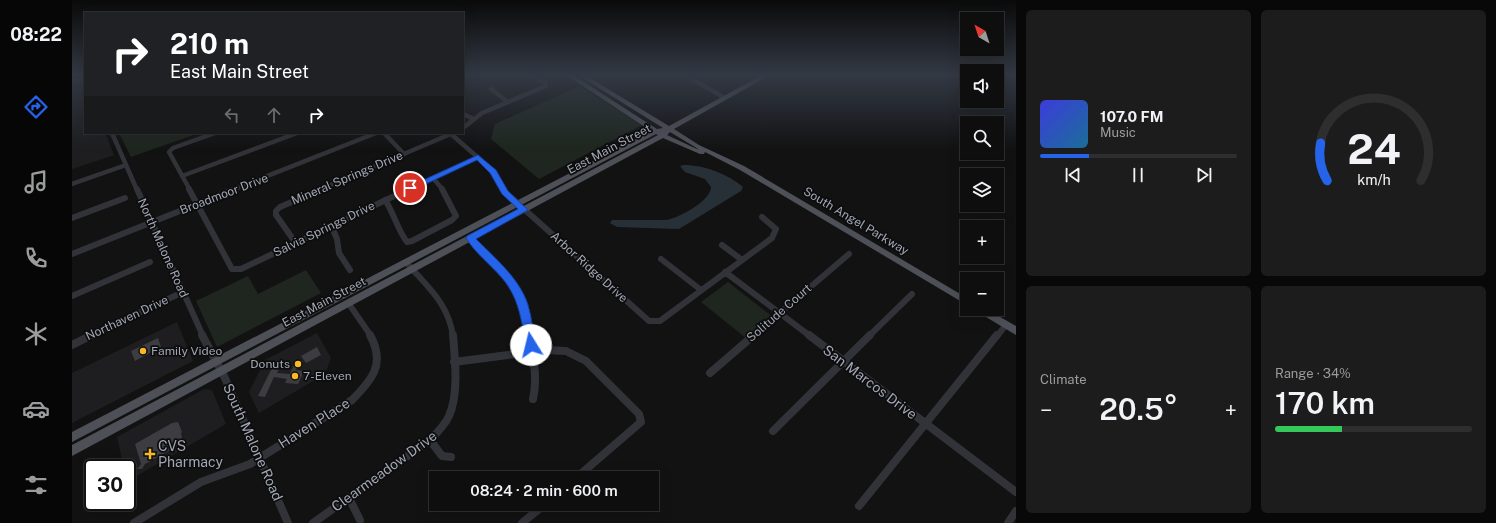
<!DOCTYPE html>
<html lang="en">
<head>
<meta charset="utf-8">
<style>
	body { margin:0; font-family:"Public Sans",sans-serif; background:#1c1c1c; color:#f1f3f6; height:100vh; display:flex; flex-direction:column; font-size:15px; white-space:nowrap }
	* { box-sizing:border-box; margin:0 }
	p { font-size:13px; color:#9b9c9e }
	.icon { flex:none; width:22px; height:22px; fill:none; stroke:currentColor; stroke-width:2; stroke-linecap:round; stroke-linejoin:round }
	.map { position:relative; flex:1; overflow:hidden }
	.panel { display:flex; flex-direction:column; gap:10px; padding:10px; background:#080808; width:480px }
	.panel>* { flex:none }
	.top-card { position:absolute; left:12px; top:12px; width:380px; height:122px; border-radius:0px; box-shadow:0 4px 16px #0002,0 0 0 1px #2e2e2e; background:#202124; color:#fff; overflow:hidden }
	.needle { width:26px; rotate:321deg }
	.tools { position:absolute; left:888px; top:12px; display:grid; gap:8px }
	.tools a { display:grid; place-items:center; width:44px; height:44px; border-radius:0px; background:#0e0e0e; box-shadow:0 4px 16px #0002,0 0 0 1px #2e2e2e; font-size:20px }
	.speed { position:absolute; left:12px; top:459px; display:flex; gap:8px; font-size:20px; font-weight:700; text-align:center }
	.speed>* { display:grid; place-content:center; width:52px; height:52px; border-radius:50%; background:#0e0e0e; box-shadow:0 4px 16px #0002,0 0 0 1px #2e2e2e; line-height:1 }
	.speed .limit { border:2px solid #111; border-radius:6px; background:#fff; color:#111 }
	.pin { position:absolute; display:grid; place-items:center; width:34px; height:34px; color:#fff; margin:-17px; border:2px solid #fff; border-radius:50%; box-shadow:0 1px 4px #0007 }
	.me { position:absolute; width:44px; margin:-22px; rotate:351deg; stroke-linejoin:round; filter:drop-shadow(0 0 3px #0008) }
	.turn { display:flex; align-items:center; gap:14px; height:84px; padding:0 20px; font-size:18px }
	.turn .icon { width:52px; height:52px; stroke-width:2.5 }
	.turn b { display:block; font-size:28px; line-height:34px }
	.lanes { display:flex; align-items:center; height:38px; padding:0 20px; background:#0003; justify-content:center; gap:20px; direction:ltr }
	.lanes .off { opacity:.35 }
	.big { font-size:30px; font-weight:600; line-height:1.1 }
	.panel .tile { flex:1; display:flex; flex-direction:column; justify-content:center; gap:6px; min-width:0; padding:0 14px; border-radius:6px; background:#1c1c1c }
	.panel .dial { align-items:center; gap:0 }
	.dial svg { height:104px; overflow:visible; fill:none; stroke:#2e2e2e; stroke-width:7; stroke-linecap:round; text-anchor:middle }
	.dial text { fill:#f1f3f6; stroke:none }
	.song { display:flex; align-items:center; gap:12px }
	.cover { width:48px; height:48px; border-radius:6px; background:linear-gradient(135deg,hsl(240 70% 55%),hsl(200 70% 35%)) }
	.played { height:4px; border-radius:2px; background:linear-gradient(90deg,#2563eb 25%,#2e2e2e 25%) }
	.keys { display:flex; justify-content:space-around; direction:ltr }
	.heat { display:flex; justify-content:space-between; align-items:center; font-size:22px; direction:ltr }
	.charge { height:6px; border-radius:3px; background:linear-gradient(90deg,#34c759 34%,#2e2e2e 0) }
	.panel .tiles { flex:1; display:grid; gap:10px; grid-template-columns:repeat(2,1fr) }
	.trip { position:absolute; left:357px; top:471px; width:230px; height:40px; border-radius:0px; background:#0e0e0e; box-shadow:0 4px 16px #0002,0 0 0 1px #2e2e2e; font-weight:600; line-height:40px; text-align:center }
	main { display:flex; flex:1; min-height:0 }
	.tabs { display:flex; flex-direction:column; width:72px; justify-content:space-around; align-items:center; background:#060606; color:#9b9c9e }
	.tabs .icon { width:28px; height:28px }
	.tabs .current { color:#2563eb }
	.tabs b { font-size:18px; color:#f1f3f6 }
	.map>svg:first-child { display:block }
</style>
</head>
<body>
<main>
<nav class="tabs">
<b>08:22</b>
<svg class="icon current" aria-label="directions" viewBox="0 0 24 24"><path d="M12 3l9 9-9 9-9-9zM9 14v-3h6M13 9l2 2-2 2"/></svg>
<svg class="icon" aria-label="music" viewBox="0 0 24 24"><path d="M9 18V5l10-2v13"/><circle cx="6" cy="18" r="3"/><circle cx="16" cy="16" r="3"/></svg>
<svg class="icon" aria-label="phone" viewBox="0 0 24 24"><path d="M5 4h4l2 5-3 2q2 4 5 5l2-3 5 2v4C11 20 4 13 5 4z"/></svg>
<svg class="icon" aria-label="climate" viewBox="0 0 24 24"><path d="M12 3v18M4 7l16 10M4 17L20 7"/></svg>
<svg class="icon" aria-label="car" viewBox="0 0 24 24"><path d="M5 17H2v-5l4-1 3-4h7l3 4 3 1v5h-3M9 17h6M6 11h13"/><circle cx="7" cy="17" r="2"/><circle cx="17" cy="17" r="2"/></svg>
<svg class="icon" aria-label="filters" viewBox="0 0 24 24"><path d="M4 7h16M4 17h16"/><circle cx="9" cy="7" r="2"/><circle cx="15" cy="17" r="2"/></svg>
</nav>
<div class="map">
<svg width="944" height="523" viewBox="0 0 944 523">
	<rect width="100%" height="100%" fill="#121213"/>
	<path fill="#1e1e20" d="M12,80L13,83V133H33L42,155L0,169V83Z
		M105,322L121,361L0,423V373Z
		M245,333L259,358L253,374L187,413L177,392L193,360Z
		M132,389L140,390L154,424L56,481L55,468H52L45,437Z"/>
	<path fill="#1e261f" d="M508,86L570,125L467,179L419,139L423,124Z
		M47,133H127L59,157Z
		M234,270L249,293L145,347L124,301L176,276L186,294Z
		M656,282L701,317L675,339L629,302Z"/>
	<path fill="#283037" d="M612,165C632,165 656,174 671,187L669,191L607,229L545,227L538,223L540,220H594C607,218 639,201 639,187L633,179L613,172L608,166Z"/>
	<path fill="#3c3c41" d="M86,338L89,347L63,361L59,351Z
		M245,347L249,355L234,363L229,356Z
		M204,360L211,361L205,373L218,374L224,360L231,361L228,367L223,370L232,371L226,384L213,383L215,379L202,377L193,397L186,396Z
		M106,422L110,432L109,433L111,443L73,464L70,469H65L69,464L63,444L100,423Z"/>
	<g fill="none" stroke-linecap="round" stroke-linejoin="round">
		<path stroke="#323338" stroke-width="4.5" d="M613,75L653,98
			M0,82L13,78
			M419,89L436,102
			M391,114L402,119
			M391,128L410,113L474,86L473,83L460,75
			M40,133L65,190
			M312,133L332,154
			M379,134L419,169L424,175L431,190
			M110,176L225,133
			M361,178L371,190
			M0,184L54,165
			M118,190L97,152L101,148L143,133
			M160,190L304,133
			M247,190L381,133
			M335,190L406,157"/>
		<path stroke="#323338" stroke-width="6" d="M65,189L131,336
			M117,189L160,269H169L337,189
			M430,189L446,204
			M313,200C322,213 325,229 335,242L340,241L380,220L384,216L370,189
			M452,209L577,321H588L700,238L704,229L690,217
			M0,218L53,198
			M259,225L265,239L267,253L278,270
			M398,238C418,258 442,278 451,306C454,316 456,326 457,336
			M223,242L204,215V211L208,207L250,189
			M650,245L670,260
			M0,254L163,189
			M589,259L629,290
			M334,262C355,287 376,302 381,336
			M653,272L738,336
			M0,296L78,262
			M277,304L299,336
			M18,336L111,292
			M681,336L777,254
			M797,336L840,294
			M925,336L934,325"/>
		<path stroke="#323338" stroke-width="8" d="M130,335L152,376L216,523
			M457,335C461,357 466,378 461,399
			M737,335L944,492
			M0,345L20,335
			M382,362L474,350L494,351L514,361L567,414L569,422L504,478
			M638,373L682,335
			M701,431L798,335
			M358,440L370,456L379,457
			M277,498L288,520
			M787,506L925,335
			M62,523L129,482L178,464L280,400C300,380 314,364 298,335
			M241,523L358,440C365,433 373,425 377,416C387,394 383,359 381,335
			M450,523L473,504
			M936,523L944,511"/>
		<path fill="#4e5058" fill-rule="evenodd" d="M494,75H501L585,129L591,128L506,75H513L597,126L690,75H698L602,129L627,145L672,166L895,298V305L668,170L633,152L632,154H628L591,138L0,456V445L586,135L584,134L0,442V432L579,131ZM598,132L623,147L627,150L595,135Z
			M903,309H914L944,326V335L904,311Z"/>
	</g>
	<linearGradient id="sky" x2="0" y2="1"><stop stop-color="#0a0a0a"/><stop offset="0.5" stop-color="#333944"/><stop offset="1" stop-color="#333944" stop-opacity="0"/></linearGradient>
	<rect width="944" height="149" fill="url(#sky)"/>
	<path fill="#2563eb" stroke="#184099" d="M406,155L424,170L436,191L456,210L404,239C423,258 448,279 456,305C460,318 461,332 464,345L462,348L459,349L455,348L454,345C449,319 447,298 430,278C419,265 403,253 394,238L395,236L446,209L430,194L418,173L405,160L341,190H335L334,188Z"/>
	<g fill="#f9b924" stroke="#0d0d0e" stroke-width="1.5">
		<circle cx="71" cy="351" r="4"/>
		<circle cx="226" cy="364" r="4"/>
		<circle cx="223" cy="376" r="4"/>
		<path d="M76 448h4v4h4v4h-4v4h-4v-4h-4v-4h4z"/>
	</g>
	<g text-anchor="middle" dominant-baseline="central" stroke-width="3.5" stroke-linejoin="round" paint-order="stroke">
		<g font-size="12" fill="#a2a7b5" stroke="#0d0d0e">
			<text transform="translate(537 149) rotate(-28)">East Main Street</text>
			<text transform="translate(275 178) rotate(-23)">Mineral Springs Drive</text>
			<text transform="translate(152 194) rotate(-21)">Broadmoor Drive</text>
			<text transform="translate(784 221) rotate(31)">South Angel Parkway</text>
			<text transform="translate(252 229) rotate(-26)">Salvia Springs Drive</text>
			<text transform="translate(91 248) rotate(66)">North Malone Road</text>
			<text transform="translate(517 267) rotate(42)">Arbor Ridge Drive</text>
			<text transform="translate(252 302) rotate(-28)">East Main Street</text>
			<text transform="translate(707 313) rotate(-41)">Solitude Court</text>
			<text transform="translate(55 318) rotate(-25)">Northaven Drive</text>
		</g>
		<g font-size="12" fill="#a2a7b5" stroke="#0d0d0e" text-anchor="start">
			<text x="79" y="351">Family Video</text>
			<text x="218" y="364" text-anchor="end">Donuts</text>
			<text x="231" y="376">7-Eleven</text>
		</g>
		<g font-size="14" fill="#a2a7b5" stroke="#0d0d0e">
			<text transform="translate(798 382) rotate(37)">San Marcos Drive</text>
			<text transform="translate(242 423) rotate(-32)">Haven Place</text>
			<text transform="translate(181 442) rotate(66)">South Malone Road</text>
			<text transform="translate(312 471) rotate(-36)">Clearmeadow Drive</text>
		</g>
		<g font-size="14" fill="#a2a7b5" stroke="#0d0d0e" text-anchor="start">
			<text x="86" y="446">CVS<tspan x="86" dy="16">Pharmacy</tspan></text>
		</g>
	</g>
</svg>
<div class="tools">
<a><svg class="needle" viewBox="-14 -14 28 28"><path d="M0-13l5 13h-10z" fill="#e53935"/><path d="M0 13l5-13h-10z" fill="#9b9c9e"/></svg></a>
<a><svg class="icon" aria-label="sound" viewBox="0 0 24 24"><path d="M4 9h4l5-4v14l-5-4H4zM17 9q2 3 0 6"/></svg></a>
<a><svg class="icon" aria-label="search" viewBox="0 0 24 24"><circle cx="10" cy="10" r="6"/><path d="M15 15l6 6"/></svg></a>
<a><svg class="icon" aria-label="layers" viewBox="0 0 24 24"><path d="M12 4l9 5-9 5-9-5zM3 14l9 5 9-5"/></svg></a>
<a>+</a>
<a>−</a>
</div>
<div class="speed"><div class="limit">30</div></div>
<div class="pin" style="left:338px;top:188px;background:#d93025"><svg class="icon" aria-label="arrive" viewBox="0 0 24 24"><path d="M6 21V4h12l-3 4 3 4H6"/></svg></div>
<svg class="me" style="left:459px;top:345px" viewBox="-20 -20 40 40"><circle r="19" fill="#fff"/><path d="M0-13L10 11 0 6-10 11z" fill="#2563eb"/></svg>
<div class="trip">08:24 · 2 min · 600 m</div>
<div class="top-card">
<div class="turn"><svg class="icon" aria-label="right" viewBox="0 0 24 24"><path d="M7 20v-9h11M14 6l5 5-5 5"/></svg><div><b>210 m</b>East Main Street</div></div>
<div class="lanes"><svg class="icon off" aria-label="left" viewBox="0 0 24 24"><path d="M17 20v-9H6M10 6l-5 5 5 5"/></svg><svg class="icon off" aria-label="ahead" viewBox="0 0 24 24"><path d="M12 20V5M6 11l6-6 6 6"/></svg><svg class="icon" aria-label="right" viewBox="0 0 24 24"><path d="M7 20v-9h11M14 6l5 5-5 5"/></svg></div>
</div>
</div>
<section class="panel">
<div class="tiles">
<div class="tile">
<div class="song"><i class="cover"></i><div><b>107.0 FM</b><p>Music</p></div></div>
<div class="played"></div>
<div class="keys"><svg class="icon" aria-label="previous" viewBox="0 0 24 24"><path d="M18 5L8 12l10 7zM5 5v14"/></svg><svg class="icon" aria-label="pause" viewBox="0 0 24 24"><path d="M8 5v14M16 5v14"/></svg><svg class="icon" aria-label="next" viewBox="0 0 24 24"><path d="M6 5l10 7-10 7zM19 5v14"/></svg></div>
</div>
<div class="tile dial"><svg viewBox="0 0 100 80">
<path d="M14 69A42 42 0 1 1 86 69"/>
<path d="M14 69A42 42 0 0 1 9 40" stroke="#2563eb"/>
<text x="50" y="56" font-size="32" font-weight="700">24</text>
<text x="50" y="72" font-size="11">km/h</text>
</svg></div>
<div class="tile"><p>Climate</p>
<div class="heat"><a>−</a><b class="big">20.5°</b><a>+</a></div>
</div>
<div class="tile"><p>Range · 34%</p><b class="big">170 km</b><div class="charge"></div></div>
</div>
</section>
</main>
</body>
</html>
